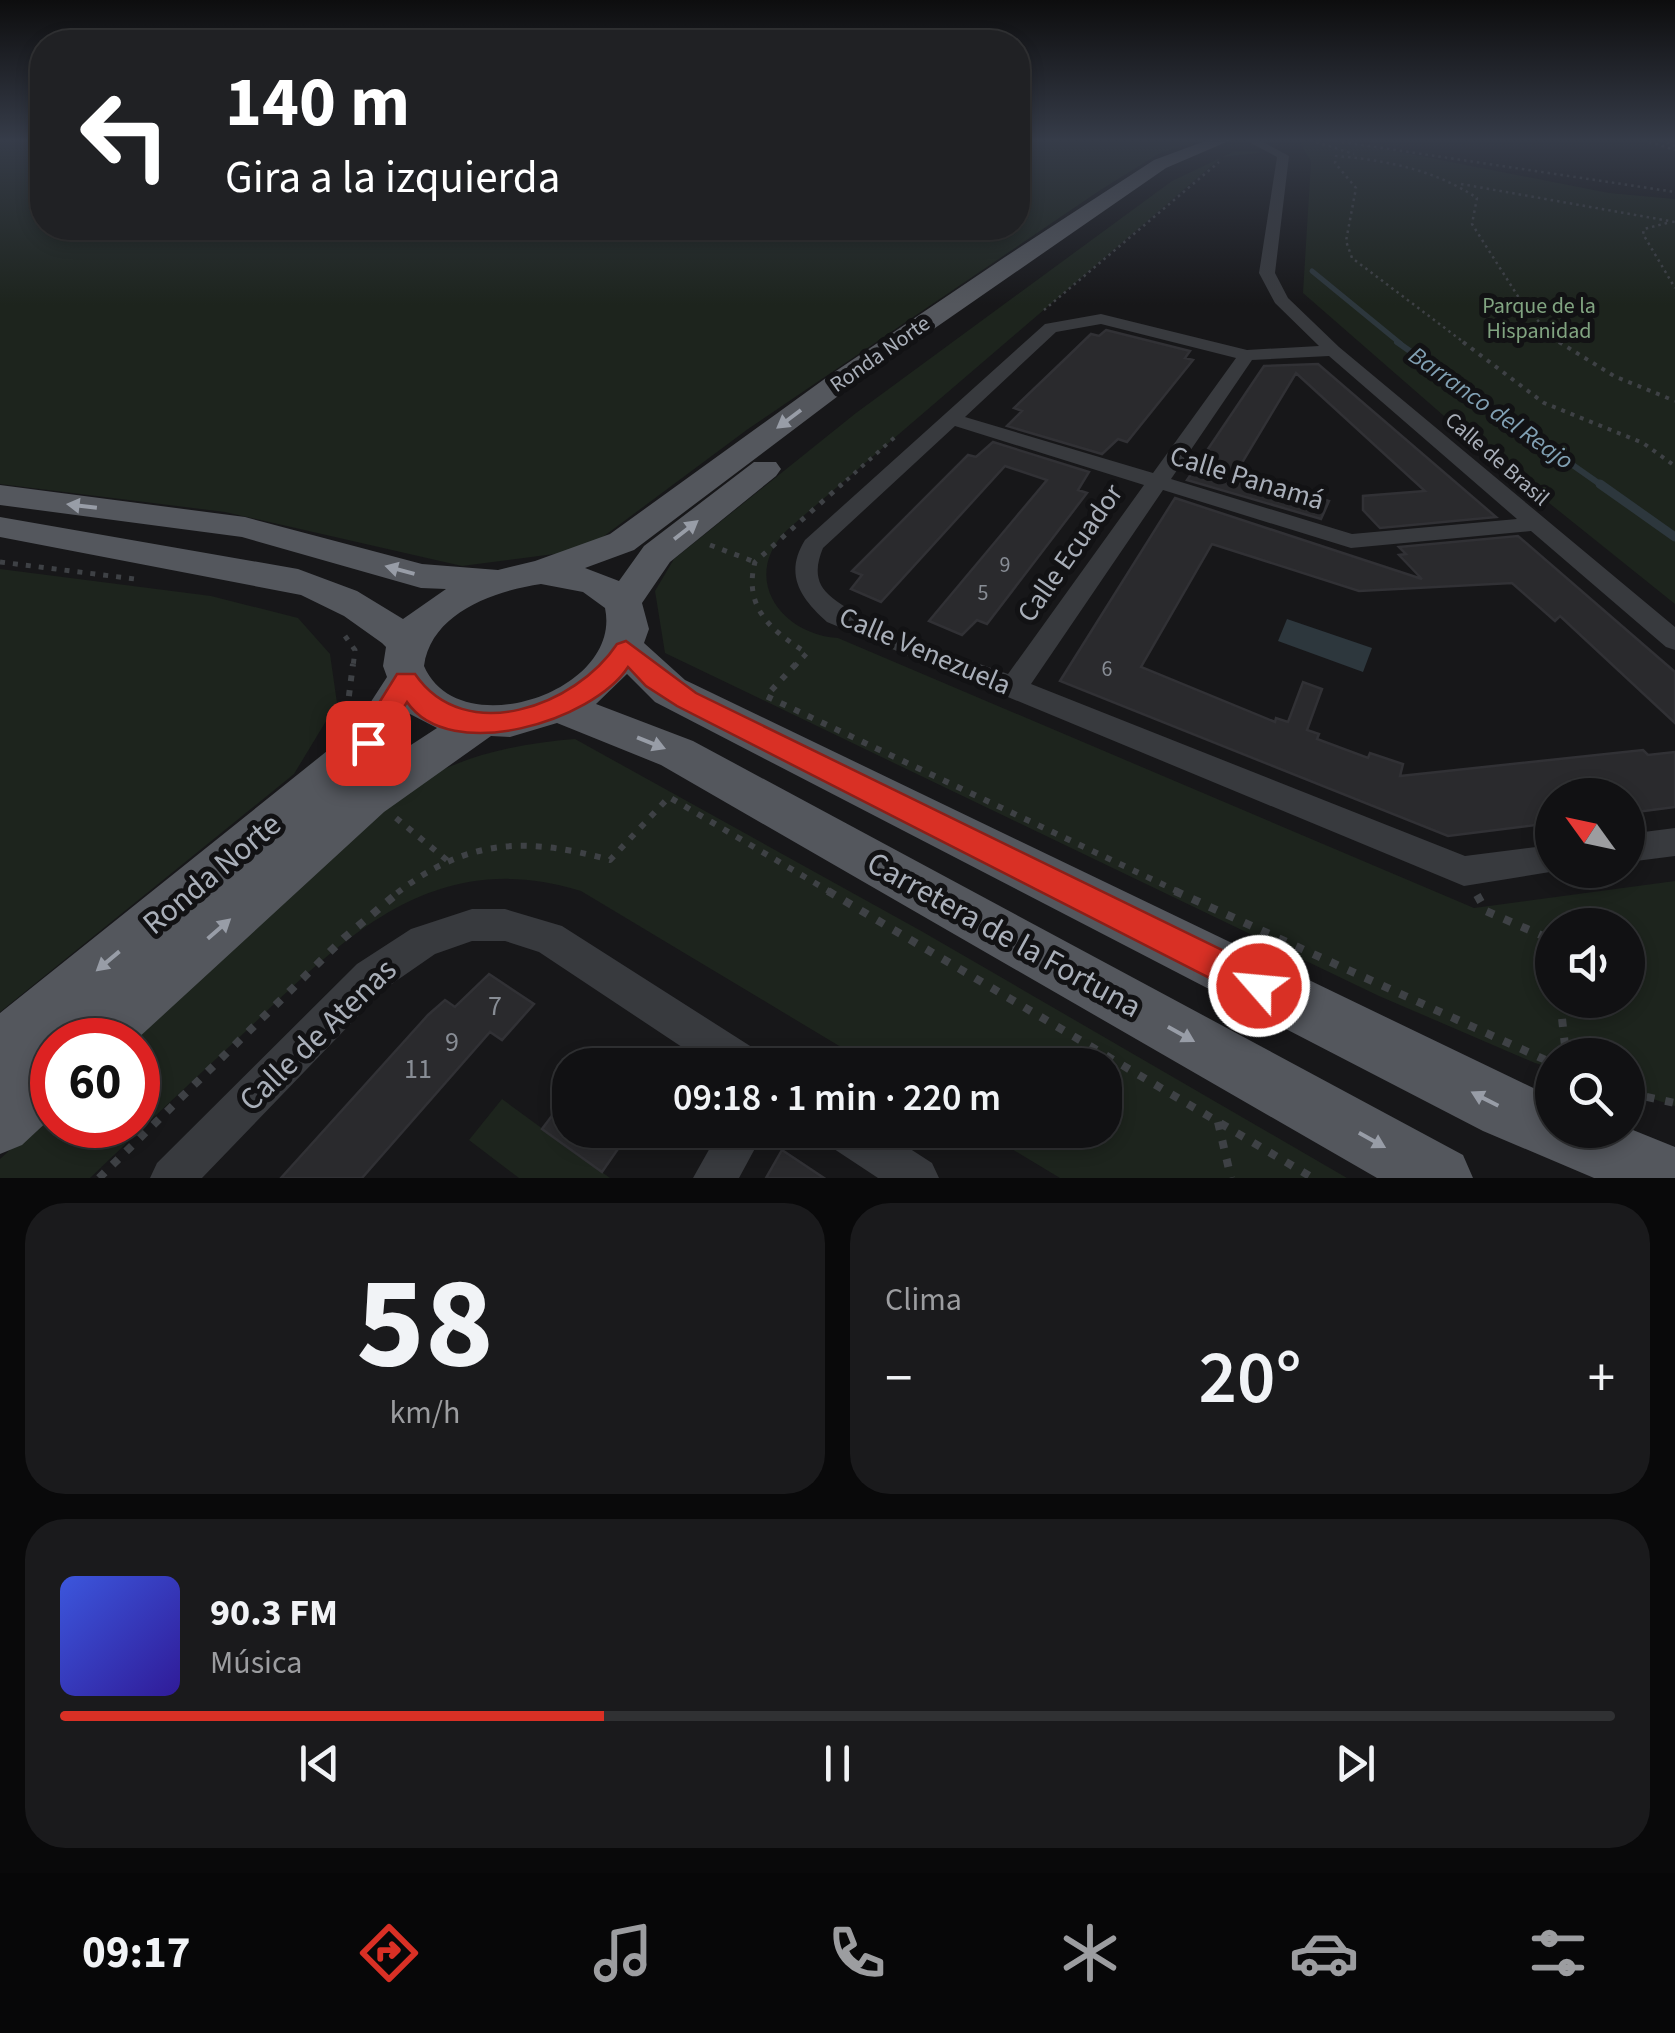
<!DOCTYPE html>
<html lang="es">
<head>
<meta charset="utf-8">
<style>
	body { margin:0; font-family:"Source Sans 3",sans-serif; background:#1a1a1c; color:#f1f3f6; height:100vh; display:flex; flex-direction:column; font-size:38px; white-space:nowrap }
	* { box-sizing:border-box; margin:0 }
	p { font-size:32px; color:#9c9da0 }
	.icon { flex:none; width:55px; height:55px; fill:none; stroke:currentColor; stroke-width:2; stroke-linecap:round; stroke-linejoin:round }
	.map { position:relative; height:1178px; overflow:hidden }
	.panel { display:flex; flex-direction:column; gap:25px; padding:25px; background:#09090a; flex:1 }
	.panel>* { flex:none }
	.hud { position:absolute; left:30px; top:30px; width:1000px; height:210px; border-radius:40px; box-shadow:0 5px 15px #0003,0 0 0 2px #303133; background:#202124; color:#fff; overflow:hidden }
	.needle { width:65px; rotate:303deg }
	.tools { position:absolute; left:1535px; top:778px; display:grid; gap:20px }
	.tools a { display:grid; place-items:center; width:110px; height:110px; border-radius:50%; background:#111113; box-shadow:0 5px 15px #0003,0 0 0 2px #303133; font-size:50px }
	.speed { position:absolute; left:30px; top:1018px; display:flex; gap:20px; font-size:50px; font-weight:700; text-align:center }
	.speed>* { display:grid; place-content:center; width:130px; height:130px; border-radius:50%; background:#111113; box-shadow:0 5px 15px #0003,0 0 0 2px #303133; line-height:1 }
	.speed .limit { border:15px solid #d22; background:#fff; color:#111 }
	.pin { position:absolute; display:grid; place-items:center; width:85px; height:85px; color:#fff; margin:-42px; border-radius:20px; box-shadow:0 5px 15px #0006 }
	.me { position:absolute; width:110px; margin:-55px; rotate:297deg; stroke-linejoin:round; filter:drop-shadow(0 0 8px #0008) }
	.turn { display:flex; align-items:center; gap:35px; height:210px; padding:0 30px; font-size:45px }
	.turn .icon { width:130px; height:130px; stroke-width:2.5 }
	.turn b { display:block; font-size:70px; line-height:85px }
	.big { font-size:75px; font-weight:600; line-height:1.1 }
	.panel .widget { flex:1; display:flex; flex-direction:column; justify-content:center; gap:15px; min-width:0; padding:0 35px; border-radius:40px; background:#1a1a1c }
	.panel .dial { align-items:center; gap:0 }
	.dial b { font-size:130px; line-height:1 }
	.song { display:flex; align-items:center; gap:30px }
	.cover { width:120px; height:120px; border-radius:15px; background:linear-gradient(135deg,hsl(230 70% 55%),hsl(250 70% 35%)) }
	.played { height:10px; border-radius:5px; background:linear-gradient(90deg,#d93025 35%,#303133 35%) }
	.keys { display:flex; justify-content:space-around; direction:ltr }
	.heat { display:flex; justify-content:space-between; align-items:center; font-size:55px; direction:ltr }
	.panel .tiles { flex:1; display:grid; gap:25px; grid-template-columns:1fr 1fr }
	.widget:last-child { grid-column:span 2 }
	.trip { position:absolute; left:552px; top:1048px; width:570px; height:100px; border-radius:40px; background:#111113; box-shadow:0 5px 15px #0003,0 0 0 2px #303133; font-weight:600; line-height:100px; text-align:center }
	.dock { display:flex; height:160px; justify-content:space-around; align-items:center; background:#070708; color:#9c9da0 }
	.dock .icon { width:70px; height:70px }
	.dock .selected { color:#d93025 }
	.dock b { font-size:45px; color:#f1f3f6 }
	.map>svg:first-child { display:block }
</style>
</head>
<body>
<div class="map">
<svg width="1675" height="1178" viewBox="0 0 1675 1178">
	<rect width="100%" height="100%" fill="#171719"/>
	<path fill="#1d241d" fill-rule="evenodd" d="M0,140H42V228H1018V140H1204L1160,153L1102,189L748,429L592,545L562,553L462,566L225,512L0,484Z
		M1299,140H1339L1609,193L1675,199V604L1483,450L1303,293L1311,162Z
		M1235,151L1266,152L1222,157L787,530C740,577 780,634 838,638L1474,908L1675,881V1106L1628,1091V1055H1552V1068L1535,1063L1379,996L665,653L655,591L674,559L856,413L1172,181ZM1552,925H1628V1000H1552Z
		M0,569L211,596L298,618L330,654L337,703L294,774L0,1012Z
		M575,739L923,932L1347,1178H1060L980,1130H1105V1065H871L581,891C433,845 344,938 245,1032C193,1080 141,1129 90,1178H0V1159L52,1111V1125H138V1040H131L407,789C459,756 514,744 575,739Z
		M502,1099L610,1178H519L469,1140Z"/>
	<path fill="#2d373d" d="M1287,619L1372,648L1363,672L1278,641Z"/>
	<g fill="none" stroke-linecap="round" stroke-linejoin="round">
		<path stroke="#2d373d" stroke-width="5" d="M1312,271L1401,344"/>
		<path stroke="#2d373d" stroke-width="6" d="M1397,342L1604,487"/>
		<path stroke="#2d373d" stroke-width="9" d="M1600,484L1675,537"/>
	</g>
	<path fill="#2a2a2d" stroke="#313135" stroke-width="2.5" d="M1106,330L1190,351L1185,358L1193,360L1127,442L1118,439L1102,454L1007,426L1022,411L1014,408L1062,362L1091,334L1099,336Z
		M1318,364L1496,517L1380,528L1363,510V496L1425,491L1296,373L1237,471L1329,501L1321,519L1187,480L1264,366Z
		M993,442L1089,472L1078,490L1087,493L987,624L977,620L962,635L929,621L1047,480L1005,466L881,602L851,589L862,575L852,571L968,455L976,457Z
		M1175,498L1422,579L1399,555L1406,554L1399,547L1518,536L1675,672V723L1560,616L1555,621L1512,583L1359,591L1212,544L1141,667L1275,722L1276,718L1288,722L1303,682L1322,689L1307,730L1319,734L1317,739L1368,758L1370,753L1403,764L1400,776L1643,750L1648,755L1675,752V807L1628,813V795H1552V823L1448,836L1060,681Z
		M489,974L534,1004L502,1040L490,1032L362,1178H281L428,1015L445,1000L455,1007Z
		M570,1092V1130H631L602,1172L542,1129Z
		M782,1150L824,1178H766Z"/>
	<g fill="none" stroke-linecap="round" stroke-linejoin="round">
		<path stroke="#3e4145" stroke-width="2.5" stroke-dasharray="2.5 4" stroke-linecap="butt" d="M1310,140L1354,154
			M1329,140L1675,192
			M1643,140L1675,150
			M1661,140L1675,146
			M1461,184L1675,222
			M1667,223L1644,229L1643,234L1675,288
			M1044,310L1219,162
			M1466,344L1352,258L1346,241L1356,188L1335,163L1336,156C1386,160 1435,170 1477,198L1472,224L1526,309L1562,344"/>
		<path stroke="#3e4145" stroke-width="4" stroke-dasharray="4 6" stroke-linecap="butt" d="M1463,342L1544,403L1643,443L1675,466
			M1559,342L1614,376L1675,401
			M839,487L895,437"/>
		<path stroke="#3e4145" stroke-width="5" stroke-dasharray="5 8" stroke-linecap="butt" d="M710,545L755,562
			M0,562L135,579
			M345,636L355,650L353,667
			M794,667L807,653C771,631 743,607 755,562L842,484"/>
		<path stroke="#3e4145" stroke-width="6" stroke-dasharray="6 9" stroke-linecap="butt" d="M796,664L766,696L1181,893
			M347,711L353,664
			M396,818L448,861
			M397,893C468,838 527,837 610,860L669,797L832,893"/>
		<path stroke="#3e4145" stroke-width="8" stroke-dasharray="8 11" stroke-linecap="butt" d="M828,891L1313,1178
			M1175,891L1552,1063
			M1477,895L1486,911L1552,940
			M1560,1000L1566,1055
			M1628,1093L1675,1103
			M1218,1122L1231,1178
			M99,1178L344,938L400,891"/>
		<path fill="#383a3e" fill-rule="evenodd" d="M1245,140H1259L1289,156L1275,273L1288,298L1339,347L1675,627V650L1666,647L1531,531L1351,548L1163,490L1031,684L1465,856L1552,845V870H1562L1464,886L1452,881L827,622C800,598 784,574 805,540L1045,324L1101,314L1247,350L1319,346L1275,303L1259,273L1277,157ZM1101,324L1236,358L1153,473L965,417L1056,332ZM1329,356L1517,519L1352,534L1171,479L1252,360ZM955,426L1144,485L1008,674C968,659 839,619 821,585C815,573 818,560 823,548Z
			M1675,828V856L1628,862V834Z
			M472,909H505L562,926L758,1051L764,1065H709L539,952L505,941H472L435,954L383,990L202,1178H150L157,1163L357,964L411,929Z
			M720,1130H765L739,1178H693Z
			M822,1130H881L932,1163L939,1178H878L828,1145Z"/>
		<path fill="#54575d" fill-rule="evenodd" d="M1208,140H1231L1166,168L850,387L634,550L585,568L619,581L644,546L754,462H776L781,469L776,476L670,562L642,603L649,629L644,643L685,680L1552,1097V1130L1628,1128L1675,1147V1178H1594L1483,1131L655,702L627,674L596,704L693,741L1463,1155L1473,1178H1377L661,765L557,723L510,737L491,736L384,812L136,1040H64L67,1032L52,1040V1117L22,1145L0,1154V1013L352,731L387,677L383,666L386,647L382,643L344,616L301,595L0,537V517L298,569L357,591L403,619L446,589L421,588L242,537L0,505V485L245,517L422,564L498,570L535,561L610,534L830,375L1005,257L1154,160ZM541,584L583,592L605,608C623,692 458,746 424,666C431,613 494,591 541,584ZM408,713L437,728L351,784L384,755Z"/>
	</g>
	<defs><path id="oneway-solid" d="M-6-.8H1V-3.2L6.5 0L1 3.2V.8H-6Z" transform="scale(2.5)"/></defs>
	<g fill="#989da7">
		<use href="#oneway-solid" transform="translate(789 419) rotate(143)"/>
		<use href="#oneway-solid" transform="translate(82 506) rotate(-173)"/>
		<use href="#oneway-solid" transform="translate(686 530) rotate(-38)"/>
		<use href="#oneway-solid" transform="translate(400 570) rotate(-165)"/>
		<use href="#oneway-solid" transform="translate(651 743) rotate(22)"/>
		<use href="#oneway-solid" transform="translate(219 929) rotate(-41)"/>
		<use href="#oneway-solid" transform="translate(108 961) rotate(140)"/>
		<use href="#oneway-solid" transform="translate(1181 1034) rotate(29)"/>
		<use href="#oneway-solid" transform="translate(1485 1099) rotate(-153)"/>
		<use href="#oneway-solid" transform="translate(1372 1140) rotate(29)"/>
	</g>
	<linearGradient id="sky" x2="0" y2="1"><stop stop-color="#0d0d0e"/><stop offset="0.46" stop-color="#363c49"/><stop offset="1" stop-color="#363c49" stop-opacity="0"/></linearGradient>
	<rect width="1675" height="305" fill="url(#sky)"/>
	<path fill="#d93025" stroke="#8d1f18" stroke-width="2.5" d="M626,641L696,693L1271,974L1276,986L1271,997L1259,1002L1247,997L677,706L646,686L628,667C593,721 450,765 407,702L377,750H358L354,743L397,674H415C465,747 576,706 617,644Z"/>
	<g text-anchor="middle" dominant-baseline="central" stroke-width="10" stroke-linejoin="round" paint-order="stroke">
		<g font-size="22" fill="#81a481" stroke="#121214">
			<text x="1539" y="306">Parque de la<tspan x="1539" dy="25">Hispanidad</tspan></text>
		</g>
		<g font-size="22" fill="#a9afb9" stroke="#121214">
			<text transform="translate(880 354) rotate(-35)">Ronda Norte</text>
			<text transform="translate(1497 459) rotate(41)">Calle de Brasil</text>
		</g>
		<g font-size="22" fill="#888d95">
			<text x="1005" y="565">9</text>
			<text x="983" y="593">5</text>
			<text x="1107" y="669">6</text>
		</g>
		<g font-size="25" font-style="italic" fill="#81a0b3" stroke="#121214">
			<text transform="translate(1491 408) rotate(35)">Barranco del Reajo</text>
		</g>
		<g font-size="28" fill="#a9afb9" stroke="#121214">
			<text transform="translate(1247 478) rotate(17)">Calle Panamá</text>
			<text transform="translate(1070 553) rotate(-55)">Calle Ecuador</text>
			<text transform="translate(925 651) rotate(23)">Calle Venezuela</text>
		</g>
		<g font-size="28" fill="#888d95">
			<text x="495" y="1006">7</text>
			<text x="452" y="1042">9</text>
			<text x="418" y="1069">11</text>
		</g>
		<g font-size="32" fill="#a9afb9" stroke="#121214">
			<text transform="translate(212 874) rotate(-40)">Ronda Norte</text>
			<text transform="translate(1004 935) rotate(29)">Carretera de la Fortuna</text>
			<text transform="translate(318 1035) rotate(-44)">Calle de Atenas</text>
		</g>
	</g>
</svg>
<div class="tools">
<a><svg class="needle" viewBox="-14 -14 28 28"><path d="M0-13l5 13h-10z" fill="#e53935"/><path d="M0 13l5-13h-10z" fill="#9c9da0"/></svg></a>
<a><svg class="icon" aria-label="sound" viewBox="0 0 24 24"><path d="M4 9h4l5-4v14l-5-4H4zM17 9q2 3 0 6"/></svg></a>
<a><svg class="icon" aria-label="search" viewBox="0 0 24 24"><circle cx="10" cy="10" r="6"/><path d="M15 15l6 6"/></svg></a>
</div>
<div class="speed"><div class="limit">60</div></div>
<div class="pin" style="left:368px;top:743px;background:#d93025"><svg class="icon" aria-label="arrive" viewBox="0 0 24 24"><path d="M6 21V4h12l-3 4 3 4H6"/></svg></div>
<svg class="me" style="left:1259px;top:986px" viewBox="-20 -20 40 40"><circle r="17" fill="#d93025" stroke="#fff" stroke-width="3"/><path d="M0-11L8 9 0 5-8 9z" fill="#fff"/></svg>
<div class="trip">09:18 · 1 min · 220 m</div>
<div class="hud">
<div class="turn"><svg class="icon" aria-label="left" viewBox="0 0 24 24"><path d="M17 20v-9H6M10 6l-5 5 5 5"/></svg><div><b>140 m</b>Gira a la izquierda</div></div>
</div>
</div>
<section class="panel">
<div class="tiles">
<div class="widget dial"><b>58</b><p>km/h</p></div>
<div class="widget"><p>Clima</p>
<div class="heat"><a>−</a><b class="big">20°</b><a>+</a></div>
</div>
<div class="widget">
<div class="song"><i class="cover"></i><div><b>90.3 FM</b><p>Música</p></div></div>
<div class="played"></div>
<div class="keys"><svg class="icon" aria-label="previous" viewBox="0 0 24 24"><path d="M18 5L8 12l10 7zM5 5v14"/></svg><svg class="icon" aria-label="pause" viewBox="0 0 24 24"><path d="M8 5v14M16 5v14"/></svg><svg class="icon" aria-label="next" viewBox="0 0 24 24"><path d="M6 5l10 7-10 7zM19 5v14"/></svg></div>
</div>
</div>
</section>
<nav class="dock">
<b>09:17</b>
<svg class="icon selected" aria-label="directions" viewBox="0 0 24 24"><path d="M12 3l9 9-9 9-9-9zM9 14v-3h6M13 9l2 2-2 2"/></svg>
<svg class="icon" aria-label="music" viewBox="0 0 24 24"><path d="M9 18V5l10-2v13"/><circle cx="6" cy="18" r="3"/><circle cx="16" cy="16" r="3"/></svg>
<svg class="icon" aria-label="phone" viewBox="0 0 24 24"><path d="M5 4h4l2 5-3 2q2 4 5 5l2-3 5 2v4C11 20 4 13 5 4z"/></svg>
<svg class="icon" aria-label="climate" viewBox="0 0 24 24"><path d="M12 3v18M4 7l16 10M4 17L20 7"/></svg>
<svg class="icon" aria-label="car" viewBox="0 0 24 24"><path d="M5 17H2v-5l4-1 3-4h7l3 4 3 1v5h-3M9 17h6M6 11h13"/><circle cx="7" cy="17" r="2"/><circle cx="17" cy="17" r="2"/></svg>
<svg class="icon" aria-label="filters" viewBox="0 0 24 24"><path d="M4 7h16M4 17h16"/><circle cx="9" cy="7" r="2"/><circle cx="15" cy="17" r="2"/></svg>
</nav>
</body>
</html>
